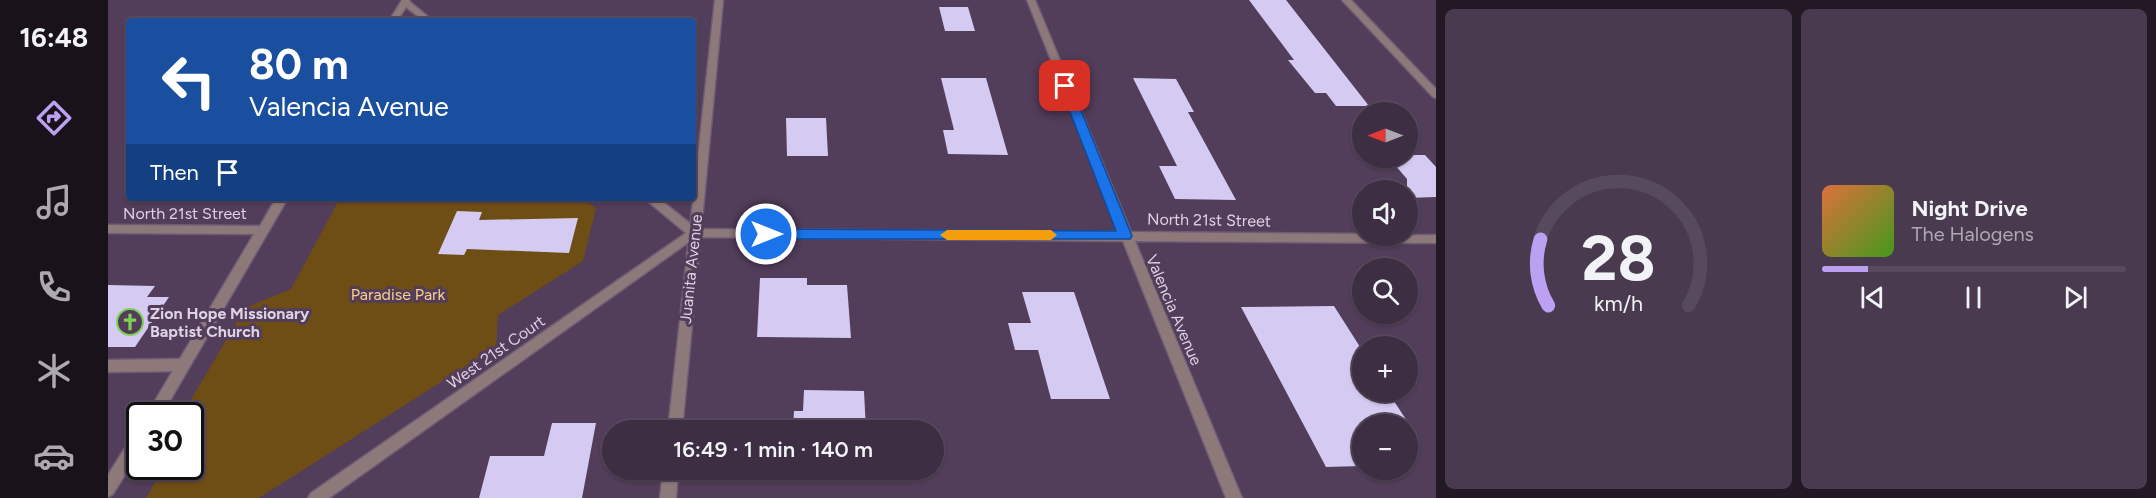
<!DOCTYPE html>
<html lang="en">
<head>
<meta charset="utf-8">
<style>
	body { margin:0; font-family:Figtree,sans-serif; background:#493a4f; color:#f1f3f6; height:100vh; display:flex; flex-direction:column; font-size:22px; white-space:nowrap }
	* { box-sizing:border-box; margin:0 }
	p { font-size:20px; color:#ada8b2 }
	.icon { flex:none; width:33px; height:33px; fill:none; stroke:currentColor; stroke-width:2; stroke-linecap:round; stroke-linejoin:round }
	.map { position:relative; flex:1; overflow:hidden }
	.side { display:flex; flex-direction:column; gap:9px; padding:9px; background:#221925; width:720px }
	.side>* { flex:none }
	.hud { position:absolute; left:18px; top:18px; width:570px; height:183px; border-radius:6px; box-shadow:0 2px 4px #0004,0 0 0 2px #574a5d; background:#1a4fa0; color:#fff; overflow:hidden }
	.needle { width:39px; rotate:270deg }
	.tools { position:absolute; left:1244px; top:102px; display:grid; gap:12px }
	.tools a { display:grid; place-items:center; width:66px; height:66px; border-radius:50%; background:#3e2e44; box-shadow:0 2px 4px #0004,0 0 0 2px #574a5d; font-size:30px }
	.speed { position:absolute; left:18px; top:402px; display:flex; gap:12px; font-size:30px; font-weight:700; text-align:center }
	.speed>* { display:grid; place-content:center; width:78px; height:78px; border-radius:50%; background:#3e2e44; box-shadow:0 2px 4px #0004,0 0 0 2px #574a5d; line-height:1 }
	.speed .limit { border:3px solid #111; border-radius:9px; background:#fff; color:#111 }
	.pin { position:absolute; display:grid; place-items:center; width:51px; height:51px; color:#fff; margin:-26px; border-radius:12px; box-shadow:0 3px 9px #0006 }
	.me { position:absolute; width:66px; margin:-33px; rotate:90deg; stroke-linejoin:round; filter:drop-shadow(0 0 4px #0008) }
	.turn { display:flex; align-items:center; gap:21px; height:126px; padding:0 24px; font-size:27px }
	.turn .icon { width:78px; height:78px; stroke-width:2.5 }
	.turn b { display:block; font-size:42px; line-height:51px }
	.then { display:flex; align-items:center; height:57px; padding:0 24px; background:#0003; gap:12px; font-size:22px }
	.side .tile { flex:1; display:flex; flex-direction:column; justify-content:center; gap:9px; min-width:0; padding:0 21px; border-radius:9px; background:#493a4f }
	.side .dial { align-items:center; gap:0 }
	.dial svg { height:156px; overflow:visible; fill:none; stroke:#574a5d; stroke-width:7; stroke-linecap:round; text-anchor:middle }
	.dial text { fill:#f1f3f6; stroke:none }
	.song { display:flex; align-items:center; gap:18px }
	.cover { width:72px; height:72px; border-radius:9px; background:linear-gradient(135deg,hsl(20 70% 55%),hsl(100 70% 35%)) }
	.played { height:6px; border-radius:3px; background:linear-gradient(90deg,#bca0f2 15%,#574a5d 15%) }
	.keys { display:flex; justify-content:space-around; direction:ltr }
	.side .tiles { flex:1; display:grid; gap:9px; grid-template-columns:repeat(2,1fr) }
	.trip { position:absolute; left:494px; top:420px; width:342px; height:60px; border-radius:30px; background:#3e2e44; box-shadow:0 2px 4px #0004,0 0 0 2px #574a5d; font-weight:600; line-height:60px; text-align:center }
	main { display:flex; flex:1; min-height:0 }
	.tab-bar { display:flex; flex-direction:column; width:108px; justify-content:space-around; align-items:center; background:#19121b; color:#ada8b2 }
	.tab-bar .icon { width:42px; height:42px }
	.tab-bar .selected { color:#bca0f2 }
	.tab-bar b { font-size:27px; color:#f1f3f6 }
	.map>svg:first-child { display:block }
</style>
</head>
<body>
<main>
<nav class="tab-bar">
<b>16:48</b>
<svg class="icon selected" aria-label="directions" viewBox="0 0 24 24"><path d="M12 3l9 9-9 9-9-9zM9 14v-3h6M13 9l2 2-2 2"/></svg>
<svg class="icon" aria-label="music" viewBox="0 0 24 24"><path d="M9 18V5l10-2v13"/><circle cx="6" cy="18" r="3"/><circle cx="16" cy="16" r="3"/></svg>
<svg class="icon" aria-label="phone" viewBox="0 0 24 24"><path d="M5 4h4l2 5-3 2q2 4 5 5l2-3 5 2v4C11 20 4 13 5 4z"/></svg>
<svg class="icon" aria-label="climate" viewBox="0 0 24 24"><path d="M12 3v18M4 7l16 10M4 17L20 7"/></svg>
<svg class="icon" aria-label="car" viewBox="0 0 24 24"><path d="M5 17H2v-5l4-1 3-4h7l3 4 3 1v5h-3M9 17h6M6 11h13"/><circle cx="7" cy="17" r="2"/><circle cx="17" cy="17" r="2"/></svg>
</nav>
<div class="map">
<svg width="1328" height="498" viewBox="0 0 1328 498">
	<rect width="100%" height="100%" fill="#523d5a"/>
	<path fill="#6f4e16" d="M232,198H472L488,208L475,261L390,315L388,347L151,498H38L56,467L82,466V416L74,415L137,308L183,289Z"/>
	<path fill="#d4caf2" d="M1141,0H1178L1261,106H1228L1218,93H1207L1180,60H1186Z
		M831,7H860L867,31H837Z
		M833,78H878L900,155L840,154L835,130H846Z
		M1025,78L1068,79L1086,112H1080L1128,200L1067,199L1051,166H1069Z
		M678,118H718L720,156H679Z
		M1299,155H1317L1328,167V197L1299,198V179L1281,158H1299Z
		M349,211L374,212L371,220L470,218L461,253L359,249L356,255L330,254Z
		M652,278H699V285H739L743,338L649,337Z
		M0,285L47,286L39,297H61L27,347H0Z
		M914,292H966L1002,399H943L930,350H907L900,323H923Z
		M1226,306L1254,350V392H1280L1301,424H1254V466L1218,467L1133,307Z
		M696,390L756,391L758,430H685L686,411H695Z
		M444,423H488L474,498H371L382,456H436Z
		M685,470H742L743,482L684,480Z"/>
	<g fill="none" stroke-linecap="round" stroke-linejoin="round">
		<defs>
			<path id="service" d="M75,359L80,361L82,365L80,369L75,371L0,372V360Z"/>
			<path id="minor" d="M294,0H302L301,1L325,21H316L298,7L289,21H281Z
				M919,0H927L1023,232L1254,234V236L1328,235V243L1027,241L1134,498H1118L1015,241L588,237L221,498H200L203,493L578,233L536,198H550L589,229L1012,232Z
				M1234,0H1243L1328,89V98L1325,97Z
				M168,198H180L53,416H38L146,234L0,233V225L152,226Z
				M32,430V451L5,494L0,497V475L27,432Z"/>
			<path id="tertiary" d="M607,0H615L574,430H560Z
				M555,470H570L568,498H552Z"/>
		</defs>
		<use href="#service" stroke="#6e5b76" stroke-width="3"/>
		<use href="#minor" stroke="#6e5b76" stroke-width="3"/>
		<use href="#tertiary" stroke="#6e5b76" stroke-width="3"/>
		<use href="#service" fill="#8e797a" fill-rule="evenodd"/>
		<use href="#minor" fill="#8e797a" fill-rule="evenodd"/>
		<use href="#tertiary" fill="#8e797a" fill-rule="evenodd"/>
	</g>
	<path fill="#1a73e8" stroke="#114b97" stroke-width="1.5" d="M957,82L963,86L1024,236L1022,239H658L651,234L658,229L1008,231L952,86Z"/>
	<path fill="#f59e0b" d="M839,230H943L949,235L943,240H839L832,235Z"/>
	<defs>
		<symbol id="church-ring" viewBox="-11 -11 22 22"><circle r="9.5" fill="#523d5a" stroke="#7dd154" stroke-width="1.5"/><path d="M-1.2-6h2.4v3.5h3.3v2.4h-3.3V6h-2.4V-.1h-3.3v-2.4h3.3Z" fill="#7dd154"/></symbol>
	</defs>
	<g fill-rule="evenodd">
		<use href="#church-ring" x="7" y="307" width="30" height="30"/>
	</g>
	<g text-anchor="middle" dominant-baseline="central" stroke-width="6" stroke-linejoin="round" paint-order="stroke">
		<g font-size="16" fill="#dfd2e4" stroke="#523d5a">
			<text x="77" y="213">North 21st Street</text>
			<text transform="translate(1101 220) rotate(1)">North 21st Street</text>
			<text transform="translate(583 269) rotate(-84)">Juanita Avenue</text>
			<text transform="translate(1066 310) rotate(67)">Valencia Avenue</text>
			<text transform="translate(388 352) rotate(-35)">West 21st Court</text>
		</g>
		<g font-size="16" fill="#fcce89" stroke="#523d5a">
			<text x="290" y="294">Paradise Park</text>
		</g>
		<g font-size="16" font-weight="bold" fill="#dfd2e4" stroke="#523d5a" text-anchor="start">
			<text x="42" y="313">Zion Hope Missionary<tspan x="42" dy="18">Baptist Church</tspan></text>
		</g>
	</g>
</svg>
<div class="tools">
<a><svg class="needle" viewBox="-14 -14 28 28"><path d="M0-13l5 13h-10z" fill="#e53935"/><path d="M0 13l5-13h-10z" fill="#ada8b2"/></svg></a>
<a><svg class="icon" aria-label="sound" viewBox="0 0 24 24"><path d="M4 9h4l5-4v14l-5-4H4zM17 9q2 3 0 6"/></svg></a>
<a><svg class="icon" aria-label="search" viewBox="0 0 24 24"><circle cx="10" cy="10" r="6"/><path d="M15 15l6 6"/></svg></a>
<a>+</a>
<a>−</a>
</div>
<div class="speed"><div class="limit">30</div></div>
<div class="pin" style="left:957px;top:86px;background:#d93025"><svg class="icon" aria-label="arrive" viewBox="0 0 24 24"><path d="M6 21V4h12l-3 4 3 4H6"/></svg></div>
<svg class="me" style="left:658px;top:234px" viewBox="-20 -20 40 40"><circle r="17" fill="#1a73e8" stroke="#fff" stroke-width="3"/><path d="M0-11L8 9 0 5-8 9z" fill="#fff"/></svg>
<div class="trip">16:49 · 1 min · 140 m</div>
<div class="hud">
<div class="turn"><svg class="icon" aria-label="left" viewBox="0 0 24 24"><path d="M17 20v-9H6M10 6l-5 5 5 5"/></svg><div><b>80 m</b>Valencia Avenue</div></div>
<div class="then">Then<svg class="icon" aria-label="arrive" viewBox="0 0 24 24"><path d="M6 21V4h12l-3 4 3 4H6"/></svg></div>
</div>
</div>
<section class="side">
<div class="tiles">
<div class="tile dial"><svg viewBox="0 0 100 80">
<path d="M14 69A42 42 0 1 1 86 69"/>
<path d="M14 69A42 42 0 0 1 10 35" stroke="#bca0f2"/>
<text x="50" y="56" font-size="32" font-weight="700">28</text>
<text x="50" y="72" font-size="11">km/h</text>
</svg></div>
<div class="tile">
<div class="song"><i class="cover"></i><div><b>Night Drive</b><p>The Halogens</p></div></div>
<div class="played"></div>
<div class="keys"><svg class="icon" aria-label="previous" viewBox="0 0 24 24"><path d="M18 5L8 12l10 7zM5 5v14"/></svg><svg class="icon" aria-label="pause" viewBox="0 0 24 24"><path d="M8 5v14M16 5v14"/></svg><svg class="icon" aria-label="next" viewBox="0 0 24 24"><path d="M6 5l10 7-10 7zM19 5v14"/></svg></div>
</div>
</div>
</section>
</main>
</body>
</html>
